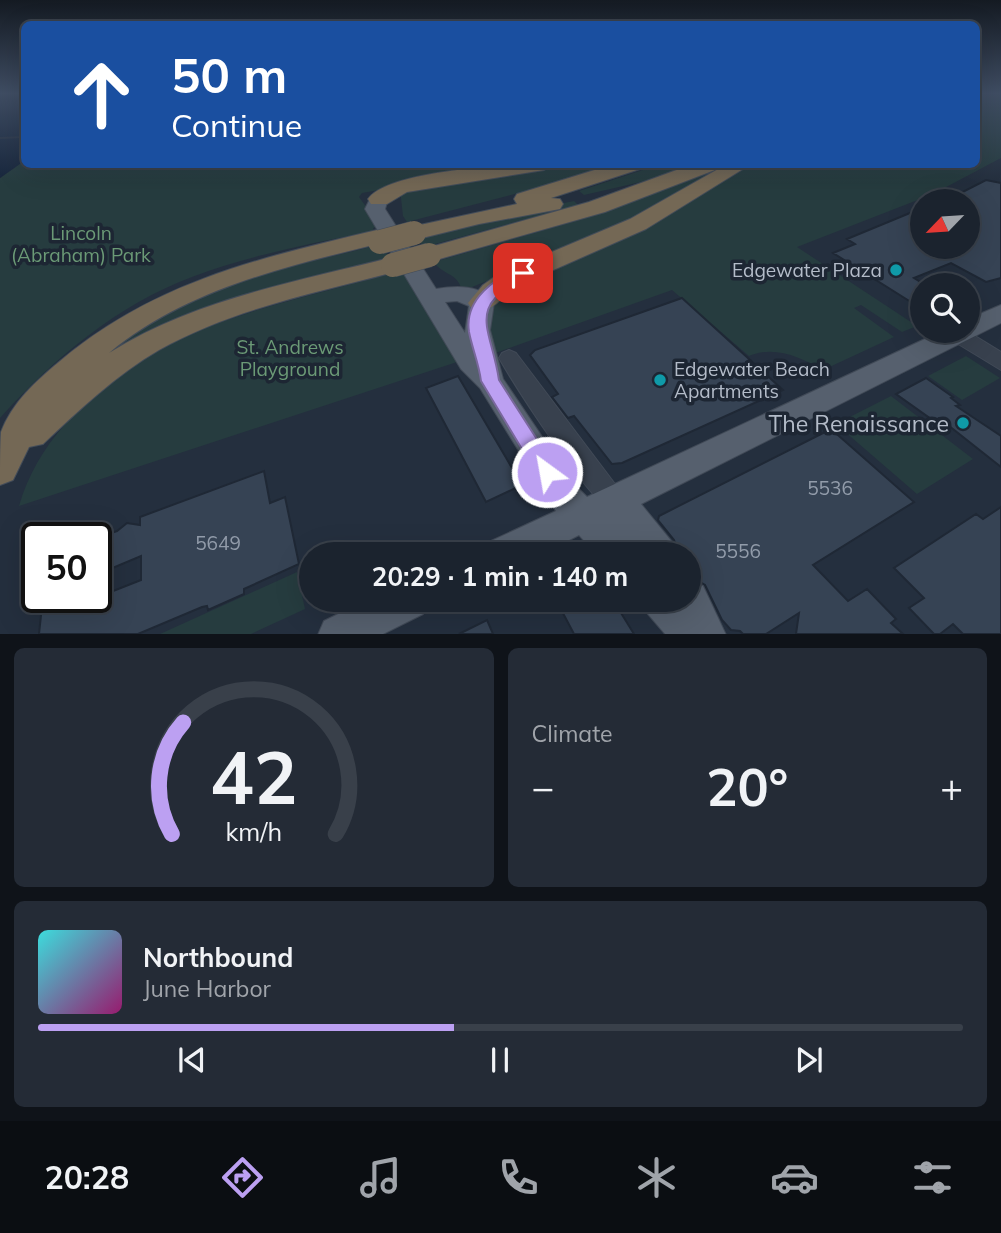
<!DOCTYPE html>
<html lang="en">
<head>
<meta charset="utf-8">
<style>
	body { margin:0; font-family:Mulish,sans-serif; background:#242b36; color:#f1f3f6; height:100vh; display:flex; flex-direction:column; font-size:26px; white-space:nowrap }
	* { box-sizing:border-box; margin:0 }
	p { font-size:23px; color:#a0a4aa }
	.icon { flex:none; width:38px; height:38px; fill:none; stroke:currentColor; stroke-width:2; stroke-linecap:round; stroke-linejoin:round }
	.map { position:relative; height:634px; overflow:hidden }
	.details { display:flex; flex-direction:column; gap:14px; padding:14px; background:#0f1319; flex:1 }
	.details>* { flex:none }
	.hud { position:absolute; left:21px; top:21px; width:959px; height:147px; border-radius:10px; box-shadow:0 7px 28px #0002,0 0 0 2px #39404a; background:#1a4fa0; color:#fff; overflow:hidden }
	.needle { width:46px; rotate:245deg }
	.controls { position:absolute; left:910px; top:189px; display:grid; gap:14px }
	.controls a { display:grid; place-items:center; width:70px; height:70px; border-radius:50%; background:#1b232e; box-shadow:0 7px 28px #0002,0 0 0 2px #39404a; font-size:35px }
	.speed { position:absolute; left:21px; top:522px; display:flex; gap:14px; font-size:35px; font-weight:700; text-align:center }
	.speed>* { display:grid; place-content:center; width:91px; height:91px; border-radius:50%; background:#1b232e; box-shadow:0 7px 28px #0002,0 0 0 2px #39404a; line-height:1 }
	.speed .limit { border:4px solid #111; border-radius:10px; background:#fff; color:#111 }
	.pin { position:absolute; display:grid; place-items:center; width:60px; height:60px; color:#fff; margin:-30px; border-radius:14px; box-shadow:0 4px 10px #0006 }
	.me { position:absolute; width:77px; margin:-38px; rotate:328deg; stroke-linejoin:round; filter:drop-shadow(0 0 5px #0008) }
	.turn { display:flex; align-items:center; gap:24px; height:147px; padding:0 35px; font-size:32px }
	.turn .icon { width:91px; height:91px; stroke-width:2.5 }
	.turn b { display:block; font-size:49px; line-height:60px }
	.big { font-size:52px; font-weight:700; line-height:1.1 }
	.details .widget { flex:1; display:flex; flex-direction:column; justify-content:center; gap:10px; min-width:0; padding:0 24px; border-radius:10px; background:#242b36 }
	.details .dial { align-items:center; gap:0 }
	.dial svg { height:182px; overflow:visible; fill:none; stroke:#39404a; stroke-width:7; stroke-linecap:round; text-anchor:middle }
	.dial text { fill:#f1f3f6; stroke:none }
	.song { display:flex; align-items:center; gap:21px }
	.cover { width:84px; height:84px; border-radius:10px; background:linear-gradient(135deg,hsl(180 70% 55%),hsl(320 70% 35%)) }
	.played { height:7px; border-radius:4px; background:linear-gradient(90deg,#bca0f2 45%,#39404a 45%) }
	.keys { display:flex; justify-content:space-around; direction:ltr }
	.heat { display:flex; justify-content:space-between; align-items:center; font-size:38px; direction:ltr }
	.details .tiles { flex:1; display:grid; gap:14px; grid-template-columns:1fr 1fr }
	.widget:last-child { grid-column:span 2 }
	.trip { position:absolute; left:299px; top:542px; width:402px; height:70px; border-radius:35px; background:#1b232e; box-shadow:0 7px 28px #0002,0 0 0 2px #39404a; font-weight:700; line-height:70px; text-align:center }
	.menu { display:flex; height:112px; justify-content:space-around; align-items:center; background:#0b0e12; color:#a0a4aa }
	.menu .icon { width:49px; height:49px }
	.menu .current { color:#bca0f2 }
	.menu b { font-size:32px; color:#f1f3f6 }
	.map>svg:first-child { display:block }
</style>
</head>
<body>
<div class="map">
<svg width="1001" height="635" viewBox="0 0 1001 635">
	<rect width="100%" height="100%" fill="#242f3e"/>
	<path fill="#263c3f" d="M977,94H1001V158L933,194L797,247L917,326L902,332L861,305L854,308L894,337L823,370C801,357 774,345 749,356L672,290L490,355L488,307L494,298L747,165L976,164Z
		M24,161V164L523,165L362,193L359,197L380,226L373,228L374,231C313,243 250,255 192,277C117,305 53,359 0,418V178Z
		M559,165H615L530,190L407,222L403,216L400,189Z
		M658,165H693L654,179L584,195L579,191Z
		M725,167L607,233L472,287L461,288C457,273 441,274 434,262L600,214Z
		M574,201L578,205L424,247L416,238L508,214Z
		M381,244L389,257L246,296L94,364C134,332 176,305 224,287C275,268 329,258 381,244Z
		M397,272L405,274L457,362L19,506C37,444 83,399 136,365C147,357 159,348 172,342C243,309 322,293 397,272Z
		M966,356L1000,378L962,400L928,376Z
		M891,396L973,459L917,494L836,424Z
		M297,572L305,609L251,634H160Z"/>
	<path fill="#17263c" d="M0,94H24V136L0,137Z
		M24,138V161L0,178V139Z"/>
	<path fill="#364354" stroke="#1f2835" stroke-width="2" d="M986,180L1001,183V278L986,282L951,263L914,278L922,283V309L833,253L855,244L847,239L922,208V247H968V201H945Z
		M682,298L783,390L622,463L612,464L574,416L568,418L552,397L558,394L530,355L535,350Z
		M458,376L522,485L486,502L426,388Z
		M926,378L953,397L951,398L960,405L956,406L1001,436V467L939,418L934,421L896,394Z
		M831,429L914,502L813,565L848,601L867,589L896,619L891,623L903,634H796L799,613L766,634H743L740,631L731,630L722,620L705,585L690,576V555H679L674,540L658,520L659,516Z
		M264,471L270,503L285,497L299,564L244,589V594L208,610L207,606L202,607L138,634H39L43,597H98L141,580V556L96,575V538L117,531L127,523L140,525V517Z
		M1001,507V634H963L953,624L940,634H934L909,608L924,598L894,568L976,514L983,519Z
		M556,600H613L634,634H574Z
		M487,620L493,634H459Z"/>
	<g fill="none" stroke-linecap="round" stroke-linejoin="round">
		<defs>
			<path id="minor" d="M949,331H967L1001,352V370L950,339L947,334Z
				M509,350L516,353L627,500L623,508L614,512C590,503 515,386 499,358L502,353Z"/>
			<path id="major" d="M379,193L388,199L385,209L436,289C455,286 482,284 494,303L490,330L503,379L574,484L587,497L942,331H968V319L1001,305V323L641,504L672,542L677,555H597L579,535L540,555H484L489,542L556,511L480,388L461,369L365,209L372,195ZM457,301L469,306L465,333L445,302Z
				M690,581L703,586L726,635H666L648,614L643,600H690Z
				M367,600H428L423,614L381,635H318L324,621Z"/>
			<path id="highway" d="M504,164H553L544,170L407,192L387,204H371L368,199C386,174 473,169 504,164Z
				M614,164H645L643,168L551,198L560,199L563,204L560,209L479,224L414,240L406,238L402,233L406,228L517,204L514,199L517,194Z
				M693,164H722L720,168L605,212L429,262L420,260L417,255L420,250L589,202Z
				M727,164H751L646,229L515,287C500,298 492,315 472,309L468,303L483,285L497,275L630,219Z
				M377,230L385,232L389,237L385,242C289,266 187,288 109,353C195,299 296,282 393,257L402,260L406,265L402,270C320,292 234,308 159,350C116,375 79,410 43,444L29,447L13,480L0,485C0,469 0,446 1,432C12,403 36,381 59,362C153,282 260,258 377,230Z"/>
		</defs>
		<use href="#minor" stroke="#414a57" stroke-width="2"/>
		<use href="#major" stroke="#414a57" stroke-width="2"/>
		<use href="#highway" stroke="#434c59" stroke-width="2"/>
		<use href="#minor" fill="#38414e" fill-rule="evenodd"/>
		<use href="#major" fill="#56606e" fill-rule="evenodd"/>
		<use href="#highway" fill="#746855" fill-rule="evenodd"/>
		<defs>
			<path id="highway-bridge" d="M380,242L414,233
				M393,265L429,255"/>
		</defs>
		<use href="#highway-bridge" stroke="#434c59" stroke-width="25" stroke-linecap="butt"/>
		<use href="#highway-bridge" stroke="#746855" stroke-width="24"/>
	</g>
	<linearGradient id="sky" x2="0" y2="1"><stop stop-color="#141a22"/><stop offset="0.51" stop-color="#3f4d63"/><stop offset="1" stop-color="#3f4d63" stop-opacity="0"/></linearGradient>
	<rect width="1001" height="183" fill="url(#sky)"/>
	<path fill="#bca0f2" stroke="#7a689d" stroke-width="2" d="M523,269L530,273L528,276C464,307 491,326 499,380L558,472L555,479L547,481L540,479L481,381C479,364 472,348 469,332C464,300 495,276 523,269Z"/>
	<g fill="#0f9aa8" stroke="#1d2633" stroke-width="2.5">
		<circle cx="896" cy="270" r="7"/>
		<circle cx="660" cy="380" r="7"/>
		<circle cx="963" cy="423" r="7"/>
	</g>
	<g text-anchor="middle" dominant-baseline="central" stroke-width="7" stroke-linejoin="round" paint-order="stroke">
		<g font-size="19" fill="#6b9a76" stroke="#1d2633">
			<text x="81" y="233">Lincoln<tspan x="81" dy="22">(Abraham) Park</tspan></text>
			<text x="290" y="347">St. Andrews<tspan x="290" dy="22">Playground</tspan></text>
		</g>
		<g font-size="19" fill="#b4bcc9" stroke="#1d2633" text-anchor="end">
			<text x="882" y="270">Edgewater Plaza</text>
			<text x="674" y="369" text-anchor="start">Edgewater Beach<tspan x="674" dy="22">Apartments</tspan></text>
		</g>
		<g font-size="19" fill="#929caa">
			<text x="830" y="488">5536</text>
			<text x="218" y="543">5649</text>
			<text x="738" y="551">5556</text>
		</g>
		<g font-size="23" fill="#b4bcc9" stroke="#1d2633" text-anchor="end">
			<text x="949" y="423">The Renaissance</text>
		</g>
	</g>
</svg>
<div class="controls">
<a><svg class="needle" viewBox="-14 -14 28 28"><path d="M0-13l5 13h-10z" fill="#e53935"/><path d="M0 13l5-13h-10z" fill="#a0a4aa"/></svg></a>
<a><svg class="icon" aria-label="search" viewBox="0 0 24 24"><circle cx="10" cy="10" r="6"/><path d="M15 15l6 6"/></svg></a>
</div>
<div class="speed"><div class="limit">50</div></div>
<div class="pin" style="left:523px;top:273px;background:#d93025"><svg class="icon" aria-label="arrive" viewBox="0 0 24 24"><path d="M6 21V4h12l-3 4 3 4H6"/></svg></div>
<svg class="me" style="left:547px;top:472px" viewBox="-20 -20 40 40"><circle r="17" fill="#bca0f2" stroke="#fff" stroke-width="3"/><path d="M0-11L8 9 0 5-8 9z" fill="#fff"/></svg>
<div class="trip">20:29 · 1 min · 140 m</div>
<div class="hud">
<div class="turn"><svg class="icon" aria-label="ahead" viewBox="0 0 24 24"><path d="M12 20V5M6 11l6-6 6 6"/></svg><div><b>50 m</b>Continue</div></div>
</div>
</div>
<section class="details">
<div class="tiles">
<div class="widget dial"><svg viewBox="0 0 100 80">
<path d="M14 69A42 42 0 1 1 86 69"/>
<path d="M14 69A42 42 0 0 1 19 20" stroke="#bca0f2"/>
<text x="50" y="56" font-size="32" font-weight="700">42</text>
<text x="50" y="72" font-size="11">km/h</text>
</svg></div>
<div class="widget"><p>Climate</p>
<div class="heat"><a>−</a><b class="big">20°</b><a>+</a></div>
</div>
<div class="widget">
<div class="song"><i class="cover"></i><div><b>Northbound</b><p>June Harbor</p></div></div>
<div class="played"></div>
<div class="keys"><svg class="icon" aria-label="previous" viewBox="0 0 24 24"><path d="M18 5L8 12l10 7zM5 5v14"/></svg><svg class="icon" aria-label="pause" viewBox="0 0 24 24"><path d="M8 5v14M16 5v14"/></svg><svg class="icon" aria-label="next" viewBox="0 0 24 24"><path d="M6 5l10 7-10 7zM19 5v14"/></svg></div>
</div>
</div>
</section>
<nav class="menu">
<b>20:28</b>
<svg class="icon current" aria-label="directions" viewBox="0 0 24 24"><path d="M12 3l9 9-9 9-9-9zM9 14v-3h6M13 9l2 2-2 2"/></svg>
<svg class="icon" aria-label="music" viewBox="0 0 24 24"><path d="M9 18V5l10-2v13"/><circle cx="6" cy="18" r="3"/><circle cx="16" cy="16" r="3"/></svg>
<svg class="icon" aria-label="phone" viewBox="0 0 24 24"><path d="M5 4h4l2 5-3 2q2 4 5 5l2-3 5 2v4C11 20 4 13 5 4z"/></svg>
<svg class="icon" aria-label="climate" viewBox="0 0 24 24"><path d="M12 3v18M4 7l16 10M4 17L20 7"/></svg>
<svg class="icon" aria-label="car" viewBox="0 0 24 24"><path d="M5 17H2v-5l4-1 3-4h7l3 4 3 1v5h-3M9 17h6M6 11h13"/><circle cx="7" cy="17" r="2"/><circle cx="17" cy="17" r="2"/></svg>
<svg class="icon" aria-label="filters" viewBox="0 0 24 24"><path d="M4 7h16M4 17h16"/><circle cx="9" cy="7" r="2"/><circle cx="15" cy="17" r="2"/></svg>
</nav>
</body>
</html>
